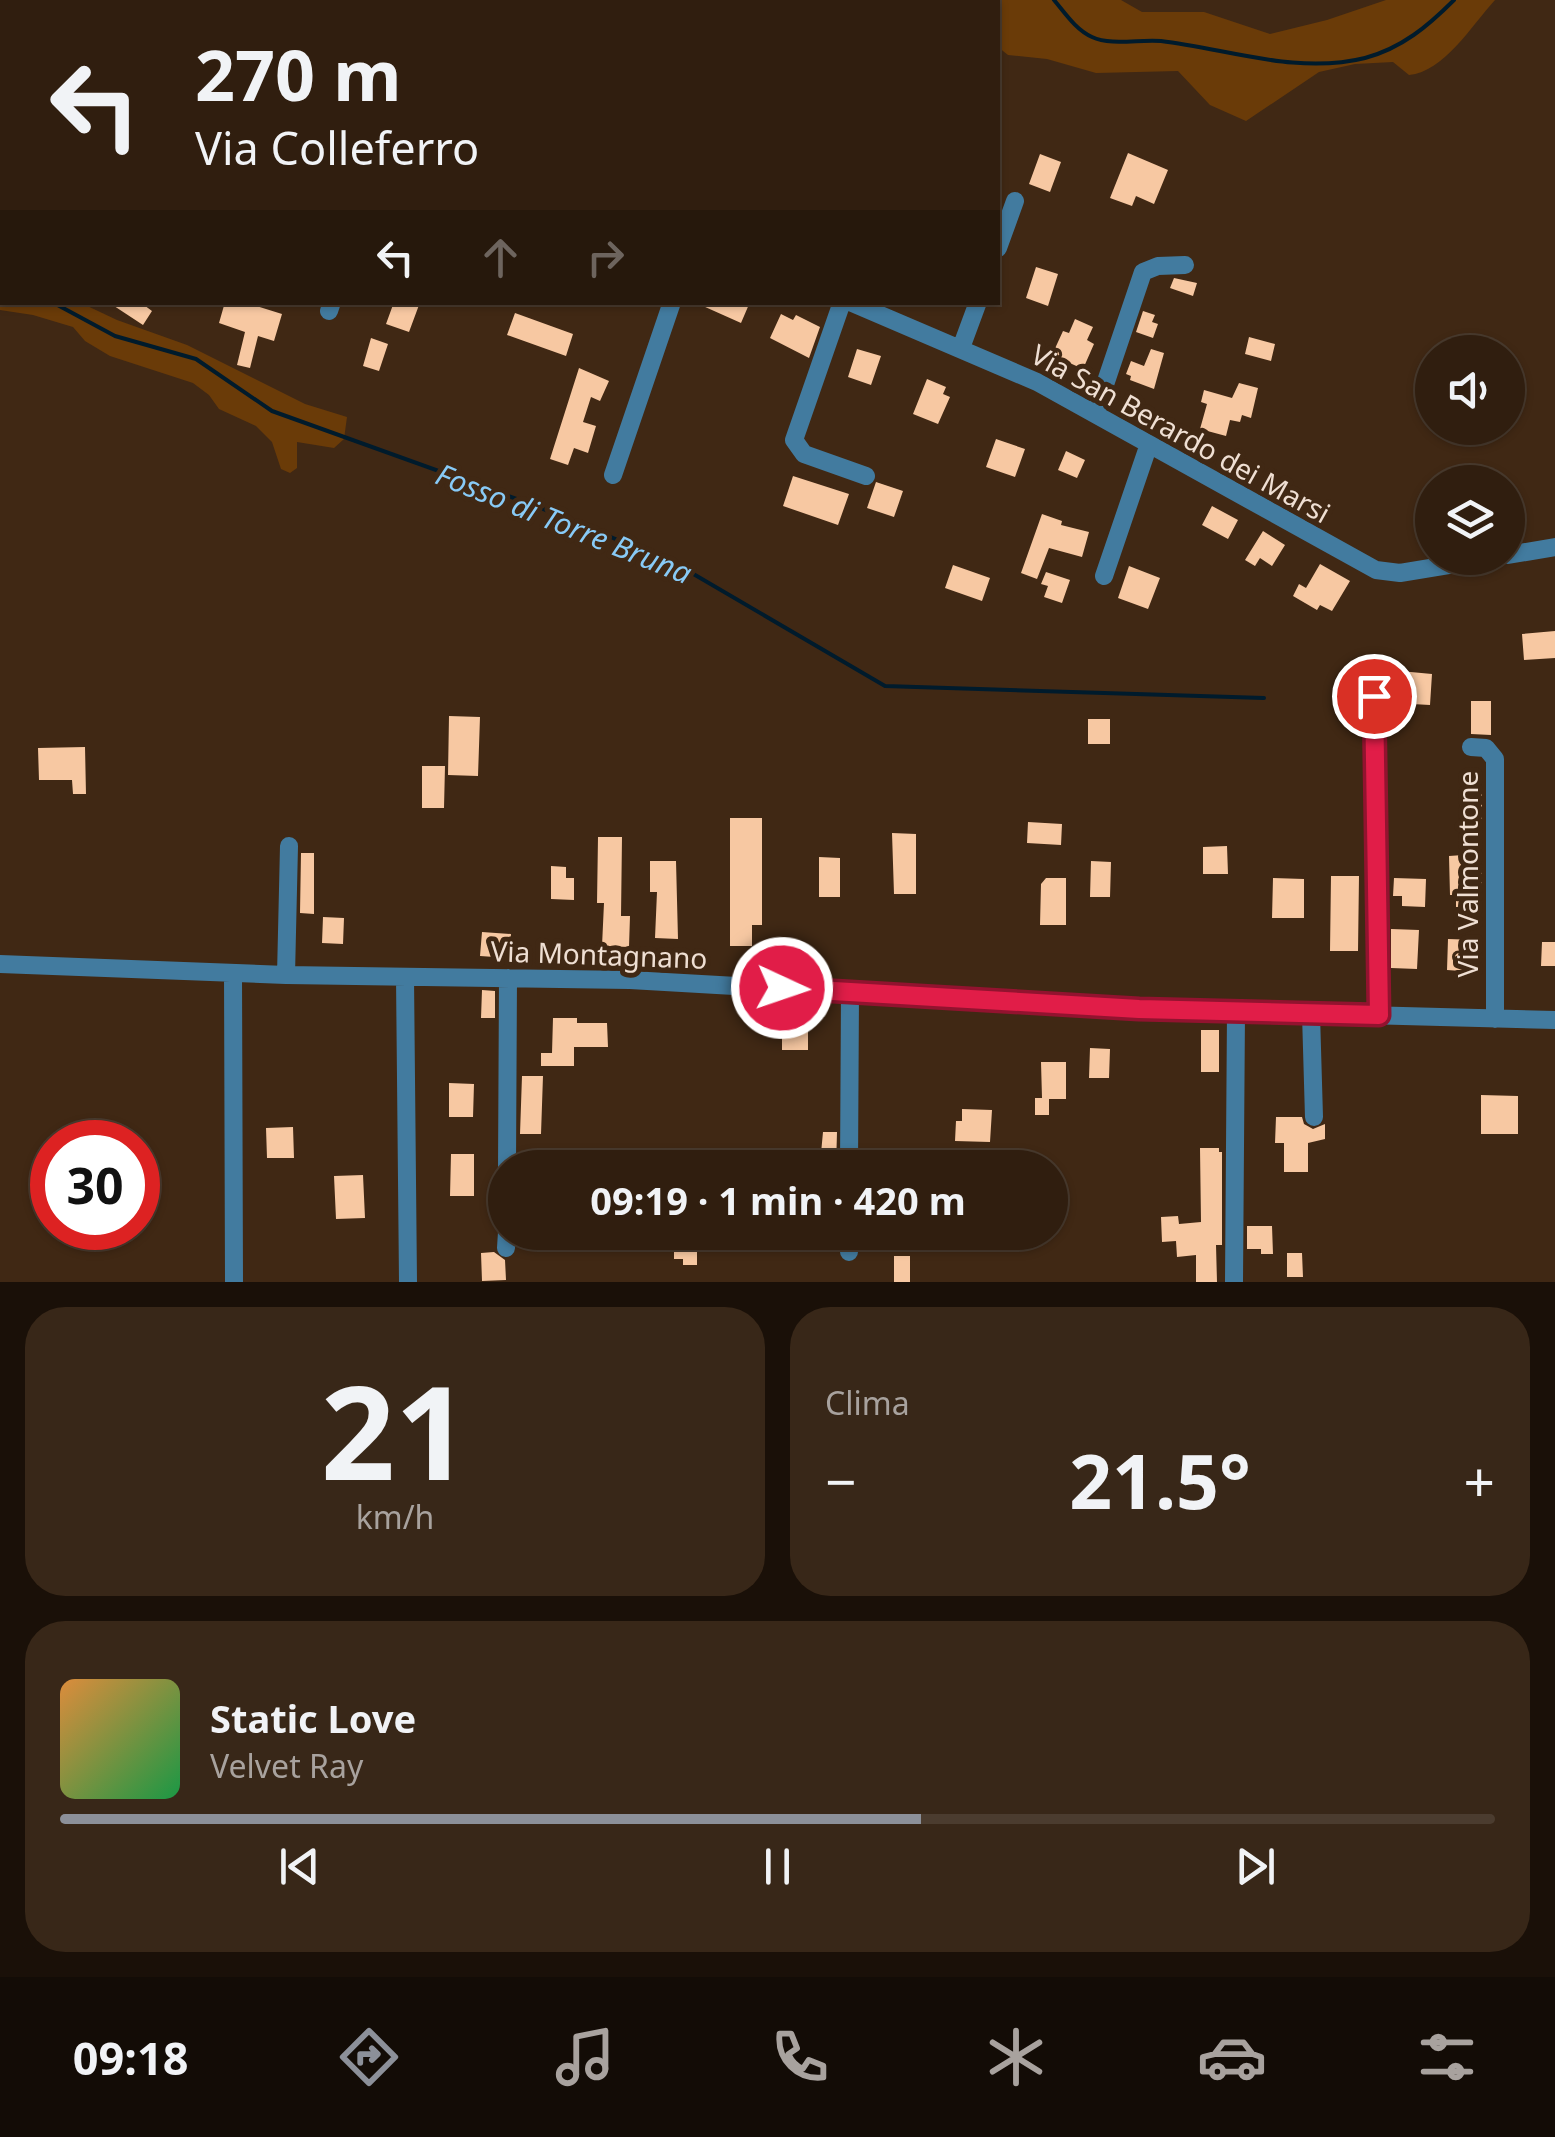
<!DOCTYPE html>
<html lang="it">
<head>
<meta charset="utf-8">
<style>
	body { margin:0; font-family:"Noto Sans",sans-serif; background:#382718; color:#f1f3f6; height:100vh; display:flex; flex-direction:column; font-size:38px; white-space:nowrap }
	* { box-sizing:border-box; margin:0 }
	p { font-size:32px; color:#a8a29e }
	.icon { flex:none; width:55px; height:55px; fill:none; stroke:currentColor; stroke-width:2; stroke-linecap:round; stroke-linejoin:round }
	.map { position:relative; height:1282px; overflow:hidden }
	.panel { display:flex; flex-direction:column; gap:25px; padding:25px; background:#1a1008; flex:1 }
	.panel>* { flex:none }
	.guide { position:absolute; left:0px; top:0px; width:1000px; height:305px; box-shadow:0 2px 8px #0004,0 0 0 2px #4b3c2f; background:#301e0f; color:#f1f3f6; overflow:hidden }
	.fabs { position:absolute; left:1415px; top:335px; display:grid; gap:20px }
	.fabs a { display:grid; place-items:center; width:110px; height:110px; border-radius:50%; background:#301e0f; box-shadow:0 2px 8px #0004,0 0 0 2px #4b3c2f; font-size:50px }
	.speed { position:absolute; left:30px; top:1120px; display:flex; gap:20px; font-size:50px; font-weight:700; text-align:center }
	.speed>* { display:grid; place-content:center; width:130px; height:130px; border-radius:50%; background:#301e0f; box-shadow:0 2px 8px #0004,0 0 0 2px #4b3c2f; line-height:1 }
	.speed .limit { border:15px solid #d22; background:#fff; color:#111 }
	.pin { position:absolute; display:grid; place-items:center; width:85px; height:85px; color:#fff; margin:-42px; border:5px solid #fff; border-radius:50%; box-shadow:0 2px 10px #0007 }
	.me { position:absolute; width:110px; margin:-55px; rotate:93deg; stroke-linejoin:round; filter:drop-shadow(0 0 8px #0008) }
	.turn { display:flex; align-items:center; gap:35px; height:210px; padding:0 30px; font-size:45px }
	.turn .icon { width:130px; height:130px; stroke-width:2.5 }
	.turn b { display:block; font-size:70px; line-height:85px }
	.lanes { display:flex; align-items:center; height:95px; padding:0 30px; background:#0003; justify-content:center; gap:50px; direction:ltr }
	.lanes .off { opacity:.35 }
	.big { font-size:75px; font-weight:700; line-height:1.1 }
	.panel .widget { flex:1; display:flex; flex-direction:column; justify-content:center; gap:15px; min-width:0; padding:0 35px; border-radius:40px; background:#382718 }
	.panel .dial { align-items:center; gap:0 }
	.dial b { font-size:130px; line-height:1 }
	.song { display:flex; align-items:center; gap:30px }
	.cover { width:120px; height:120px; border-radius:15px; background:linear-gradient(135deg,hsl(30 70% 55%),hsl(140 70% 35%)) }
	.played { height:10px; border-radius:5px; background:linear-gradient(90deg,#8c9099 60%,#4b3c2f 60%) }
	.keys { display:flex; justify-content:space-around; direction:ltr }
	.heat { display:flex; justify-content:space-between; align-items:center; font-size:55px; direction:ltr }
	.panel .tiles { flex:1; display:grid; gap:25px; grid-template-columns:1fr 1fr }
	.widget:last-child { grid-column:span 2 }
	.trip { position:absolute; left:488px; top:1150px; width:580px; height:100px; border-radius:50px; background:#301e0f; box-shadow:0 2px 8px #0004,0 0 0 2px #4b3c2f; font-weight:700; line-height:100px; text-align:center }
	.dock { display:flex; height:160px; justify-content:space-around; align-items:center; background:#130c06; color:#a8a29e }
	.dock .icon { width:70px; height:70px }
	.dock .active { color:#8c9099 }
	.dock b { font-size:45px; color:#f1f3f6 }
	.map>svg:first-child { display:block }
</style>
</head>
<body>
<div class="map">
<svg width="1555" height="1282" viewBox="0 0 1555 1282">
	<rect width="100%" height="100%" fill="#402814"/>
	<path fill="#6a3b08" d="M899,0H1121L1142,12H1204L1270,34L1327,20L1386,0H1495C1472,25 1444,72 1409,75L1393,62L1355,64L1319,72L1246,121L1210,105L1178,71L1096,73L1047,59L1008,55L998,47V2Z
		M0,278L2,302L81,303L117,320L187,345L305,404L347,417L344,439L334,448L297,442V468L290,473L281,469L272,442L256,426L219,409L209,395L193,383L110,356L85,341L73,327L33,315L0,310Z"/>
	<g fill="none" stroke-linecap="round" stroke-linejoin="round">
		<path stroke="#001b2c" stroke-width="4" d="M1054,0C1065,13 1076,30 1092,37C1111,46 1140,39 1161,41C1228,49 1297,75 1365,58C1402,48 1428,26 1454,0
			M0,293H2
			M52,302L115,336L196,359L272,411L536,506L678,565L885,686L1264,698"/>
	</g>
	<path fill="#f7c8a2" d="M1128,153L1168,170L1154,204L1136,196L1132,206L1110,198Z
		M1040,154L1061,162L1050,192L1029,184Z
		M1036,267L1058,274L1048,306L1026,298Z
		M1174,278L1197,283L1193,296L1170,288Z
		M108,302H140L152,311L143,325Z
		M225,302H244L282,314L274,341L258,336L250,368L237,365L245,332L219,323Z
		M394,302L419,305L409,332L386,324Z
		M694,302H750L741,323Z
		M1143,311L1155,315L1152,322L1158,324L1153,338L1136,332Z
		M515,313L573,334L566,356L507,335Z
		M781,314L793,320L796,315L820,327L809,358L770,338Z
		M1075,319L1093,327L1087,340L1094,344L1083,369L1052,355L1063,331L1069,333Z
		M1249,337L1275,344L1271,361L1245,354Z
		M371,338L388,344L379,371L363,366Z
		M857,349L881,356L871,385L848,377Z
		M1151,349L1164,353L1154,389L1130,380L1131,376L1126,374L1131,361L1144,366Z
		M579,368L609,381L600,401L591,397L583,422L596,426L588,453L574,448L568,465L550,459Z
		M927,379L946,387L943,394L950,397L938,424L913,414Z
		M1239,383L1258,388L1251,418L1242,415L1240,422L1230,420L1226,436L1200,429L1207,404L1201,402L1204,390L1232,398Z
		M996,439L1025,449L1015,477L986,467Z
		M1066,451L1085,460L1077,478L1058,470Z
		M793,476L849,494L838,525L783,506Z
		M876,482L903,491L894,517L867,508Z
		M1212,506L1238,520L1228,539L1202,525Z
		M1042,514L1062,521L1061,525L1089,532L1082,557L1049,548L1037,579L1021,573Z
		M1263,531L1285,545L1272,566L1260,558L1255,566L1245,560Z
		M1320,564L1350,581L1332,611L1320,605L1317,610L1293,596L1299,584L1306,588Z
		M953,565L990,578L982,601L945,588Z
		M1129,566L1160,578L1148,609L1118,598Z
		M1046,572L1070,580L1062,603L1044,597L1048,586L1041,584Z
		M1555,631V658L1524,660L1522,634Z
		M1400,671L1432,674L1430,705L1412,704L1413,688H1399Z
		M1471,701H1491V735L1471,734Z
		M449,716L480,717L478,776L448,775Z
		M1088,719H1110V744H1088Z
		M85,747L86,794H73L72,780H39L38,748Z
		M422,766H445L444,808H422Z
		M1482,792V819L1461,820L1460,793Z
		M730,818H762V925H752V946H730Z
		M1028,822L1062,824L1061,845L1027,843Z
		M892,833L916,834V894H894Z
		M598,837H622L621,916H630L629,947L602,946L604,903H597Z
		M1227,846L1228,874H1203V847Z
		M301,853H314V914L300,913Z
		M1463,855V866L1482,865V906L1456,907V895H1450L1449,856Z
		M819,857L840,858V897H819Z
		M650,861H676L678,939L655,938L657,892H650Z
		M1091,861L1111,862L1110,897H1090Z
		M551,866L566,867V878H574V900L551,899Z
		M1331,876H1359L1358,951H1330Z
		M1046,878H1066V925H1040L1041,884Z
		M1273,878L1304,879V918H1272Z
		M1394,878L1426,879L1425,907L1402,906V896H1393Z
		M323,917L344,918L343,944L322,943Z
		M1391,929L1419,930L1417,969L1391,968Z
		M482,932L511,934L509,958L480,956Z
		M1448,939L1477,940L1475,972L1447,970Z
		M1542,942H1555V966H1541Z
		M482,990L495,991V1018H481Z
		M553,1018H577V1023H607L608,1047H574V1066H541V1053H552Z
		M782,1020H808V1050H782Z
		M1201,1030H1219V1072H1201Z
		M1090,1048L1110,1049L1109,1078H1089Z
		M1041,1062H1066V1099H1049V1115H1035V1098H1042Z
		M522,1076H543L541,1134H520Z
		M449,1083L474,1084L473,1117H449Z
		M1481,1095L1518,1096V1134H1481Z
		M962,1109L992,1110L990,1142L955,1141L956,1121H962Z
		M1276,1117H1302L1304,1124L1313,1129L1325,1124V1139L1308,1143V1172H1284V1143H1275Z
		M293,1127L294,1158H267L266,1128Z
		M823,1132H837L836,1168L820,1164Z
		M1200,1148H1219V1152H1222V1245H1216L1217,1282H1196V1255L1177,1257L1176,1241L1162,1242L1161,1217L1178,1216L1179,1224L1201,1222Z
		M451,1154H474V1196H450Z
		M363,1175L365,1218L336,1219L334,1176Z
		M1247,1226H1272L1273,1254H1261V1249H1247Z
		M697,1235V1265H683V1259H674V1236Z
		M494,1252L505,1260L506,1280L482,1281L481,1253Z
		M1287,1253H1302L1303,1277H1287Z
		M894,1256H910V1282H894Z"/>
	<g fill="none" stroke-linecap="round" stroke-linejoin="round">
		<path stroke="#427b9f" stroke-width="18" d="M136,0L142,2
			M594,0L597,2
			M111,2L112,0
			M0,135H2
			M998,248L1015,201
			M842,302L794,440L804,454L866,476
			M850,302L1037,382L1376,570L1400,573L1491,558
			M329,311L332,302
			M961,348L978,302
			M1095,414L1143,272L1158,266L1185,265
			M613,475L672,302
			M1508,555L1555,547
			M1104,576L1149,444
			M1375,697L1379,1015
			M1471,747L1486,748L1495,759V1019
			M0,964L286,975L630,980L1139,1009L1555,1020
			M233,973L234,1282
			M286,975L289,846
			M405,977L408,1282
			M1311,1014L1314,1117
			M507,1168L508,978
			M849,1168L850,993
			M506,1248L507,1232
			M849,1252V1232
			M1234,1282L1236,1012"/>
	</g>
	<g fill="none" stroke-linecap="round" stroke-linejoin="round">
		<defs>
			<path id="route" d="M782,988L1139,1009L1379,1015L1374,696"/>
		</defs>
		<use href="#route" stroke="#92132f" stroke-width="25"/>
		<use href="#route" stroke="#e11d48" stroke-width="18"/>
	</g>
	<g text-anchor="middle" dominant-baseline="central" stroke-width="10" stroke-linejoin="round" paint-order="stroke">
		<g font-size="28" fill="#efdfd3" stroke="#402814">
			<text transform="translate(1181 433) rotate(29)">Via San Berardo dei Marsi</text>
			<text transform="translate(1467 874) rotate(-90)">Via Valmontone</text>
			<text transform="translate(599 954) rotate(2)">Via Montagnano</text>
		</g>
		<g font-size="30" font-style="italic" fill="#88caf6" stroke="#402814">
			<text transform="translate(564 523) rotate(22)">Fosso di Torre Bruna</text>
		</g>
	</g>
</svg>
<div class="fabs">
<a><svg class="icon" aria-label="sound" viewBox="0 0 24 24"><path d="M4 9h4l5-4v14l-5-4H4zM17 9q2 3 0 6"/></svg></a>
<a><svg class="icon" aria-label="layers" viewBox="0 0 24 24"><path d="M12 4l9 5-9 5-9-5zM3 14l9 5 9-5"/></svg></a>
</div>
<div class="speed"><div class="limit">30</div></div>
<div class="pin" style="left:1374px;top:696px;background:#d93025"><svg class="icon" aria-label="arrive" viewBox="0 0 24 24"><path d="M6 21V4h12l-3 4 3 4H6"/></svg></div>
<svg class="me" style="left:782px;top:988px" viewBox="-20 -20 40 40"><circle r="17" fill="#e11d48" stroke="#fff" stroke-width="3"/><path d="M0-11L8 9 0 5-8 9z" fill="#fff"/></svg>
<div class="trip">09:19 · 1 min · 420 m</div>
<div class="guide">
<div class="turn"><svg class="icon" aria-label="left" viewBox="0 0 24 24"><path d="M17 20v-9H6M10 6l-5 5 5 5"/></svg><div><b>270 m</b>Via Colleferro</div></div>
<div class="lanes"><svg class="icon" aria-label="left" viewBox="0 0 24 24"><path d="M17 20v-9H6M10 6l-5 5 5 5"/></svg><svg class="icon off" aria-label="ahead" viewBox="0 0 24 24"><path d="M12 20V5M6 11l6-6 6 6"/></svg><svg class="icon off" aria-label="right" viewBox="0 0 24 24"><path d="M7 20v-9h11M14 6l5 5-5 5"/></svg></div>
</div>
</div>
<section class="panel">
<div class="tiles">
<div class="widget dial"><b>21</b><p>km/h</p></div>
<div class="widget"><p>Clima</p>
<div class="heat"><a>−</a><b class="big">21.5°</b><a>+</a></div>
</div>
<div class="widget">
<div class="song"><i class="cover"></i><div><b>Static Love</b><p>Velvet Ray</p></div></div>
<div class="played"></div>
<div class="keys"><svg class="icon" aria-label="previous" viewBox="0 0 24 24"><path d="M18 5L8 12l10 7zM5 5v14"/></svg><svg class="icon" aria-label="pause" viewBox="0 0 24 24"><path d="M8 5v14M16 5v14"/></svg><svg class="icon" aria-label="next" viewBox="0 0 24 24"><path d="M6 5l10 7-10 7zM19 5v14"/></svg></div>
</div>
</div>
</section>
<nav class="dock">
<b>09:18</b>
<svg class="icon active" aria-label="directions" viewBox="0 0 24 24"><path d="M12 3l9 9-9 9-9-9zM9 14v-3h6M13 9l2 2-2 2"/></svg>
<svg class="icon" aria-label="music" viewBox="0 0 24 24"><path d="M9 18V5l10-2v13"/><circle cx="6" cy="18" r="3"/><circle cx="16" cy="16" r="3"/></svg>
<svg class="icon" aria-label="phone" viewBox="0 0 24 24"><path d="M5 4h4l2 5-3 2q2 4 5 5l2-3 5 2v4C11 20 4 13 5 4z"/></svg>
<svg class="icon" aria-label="climate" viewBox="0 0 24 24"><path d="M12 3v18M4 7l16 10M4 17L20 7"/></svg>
<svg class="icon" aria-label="car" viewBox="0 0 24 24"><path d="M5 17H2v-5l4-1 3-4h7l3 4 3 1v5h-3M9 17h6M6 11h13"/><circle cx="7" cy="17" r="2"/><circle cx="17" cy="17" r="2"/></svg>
<svg class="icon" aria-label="filters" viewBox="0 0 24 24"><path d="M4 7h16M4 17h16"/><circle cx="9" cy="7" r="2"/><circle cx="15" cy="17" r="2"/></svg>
</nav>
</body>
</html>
